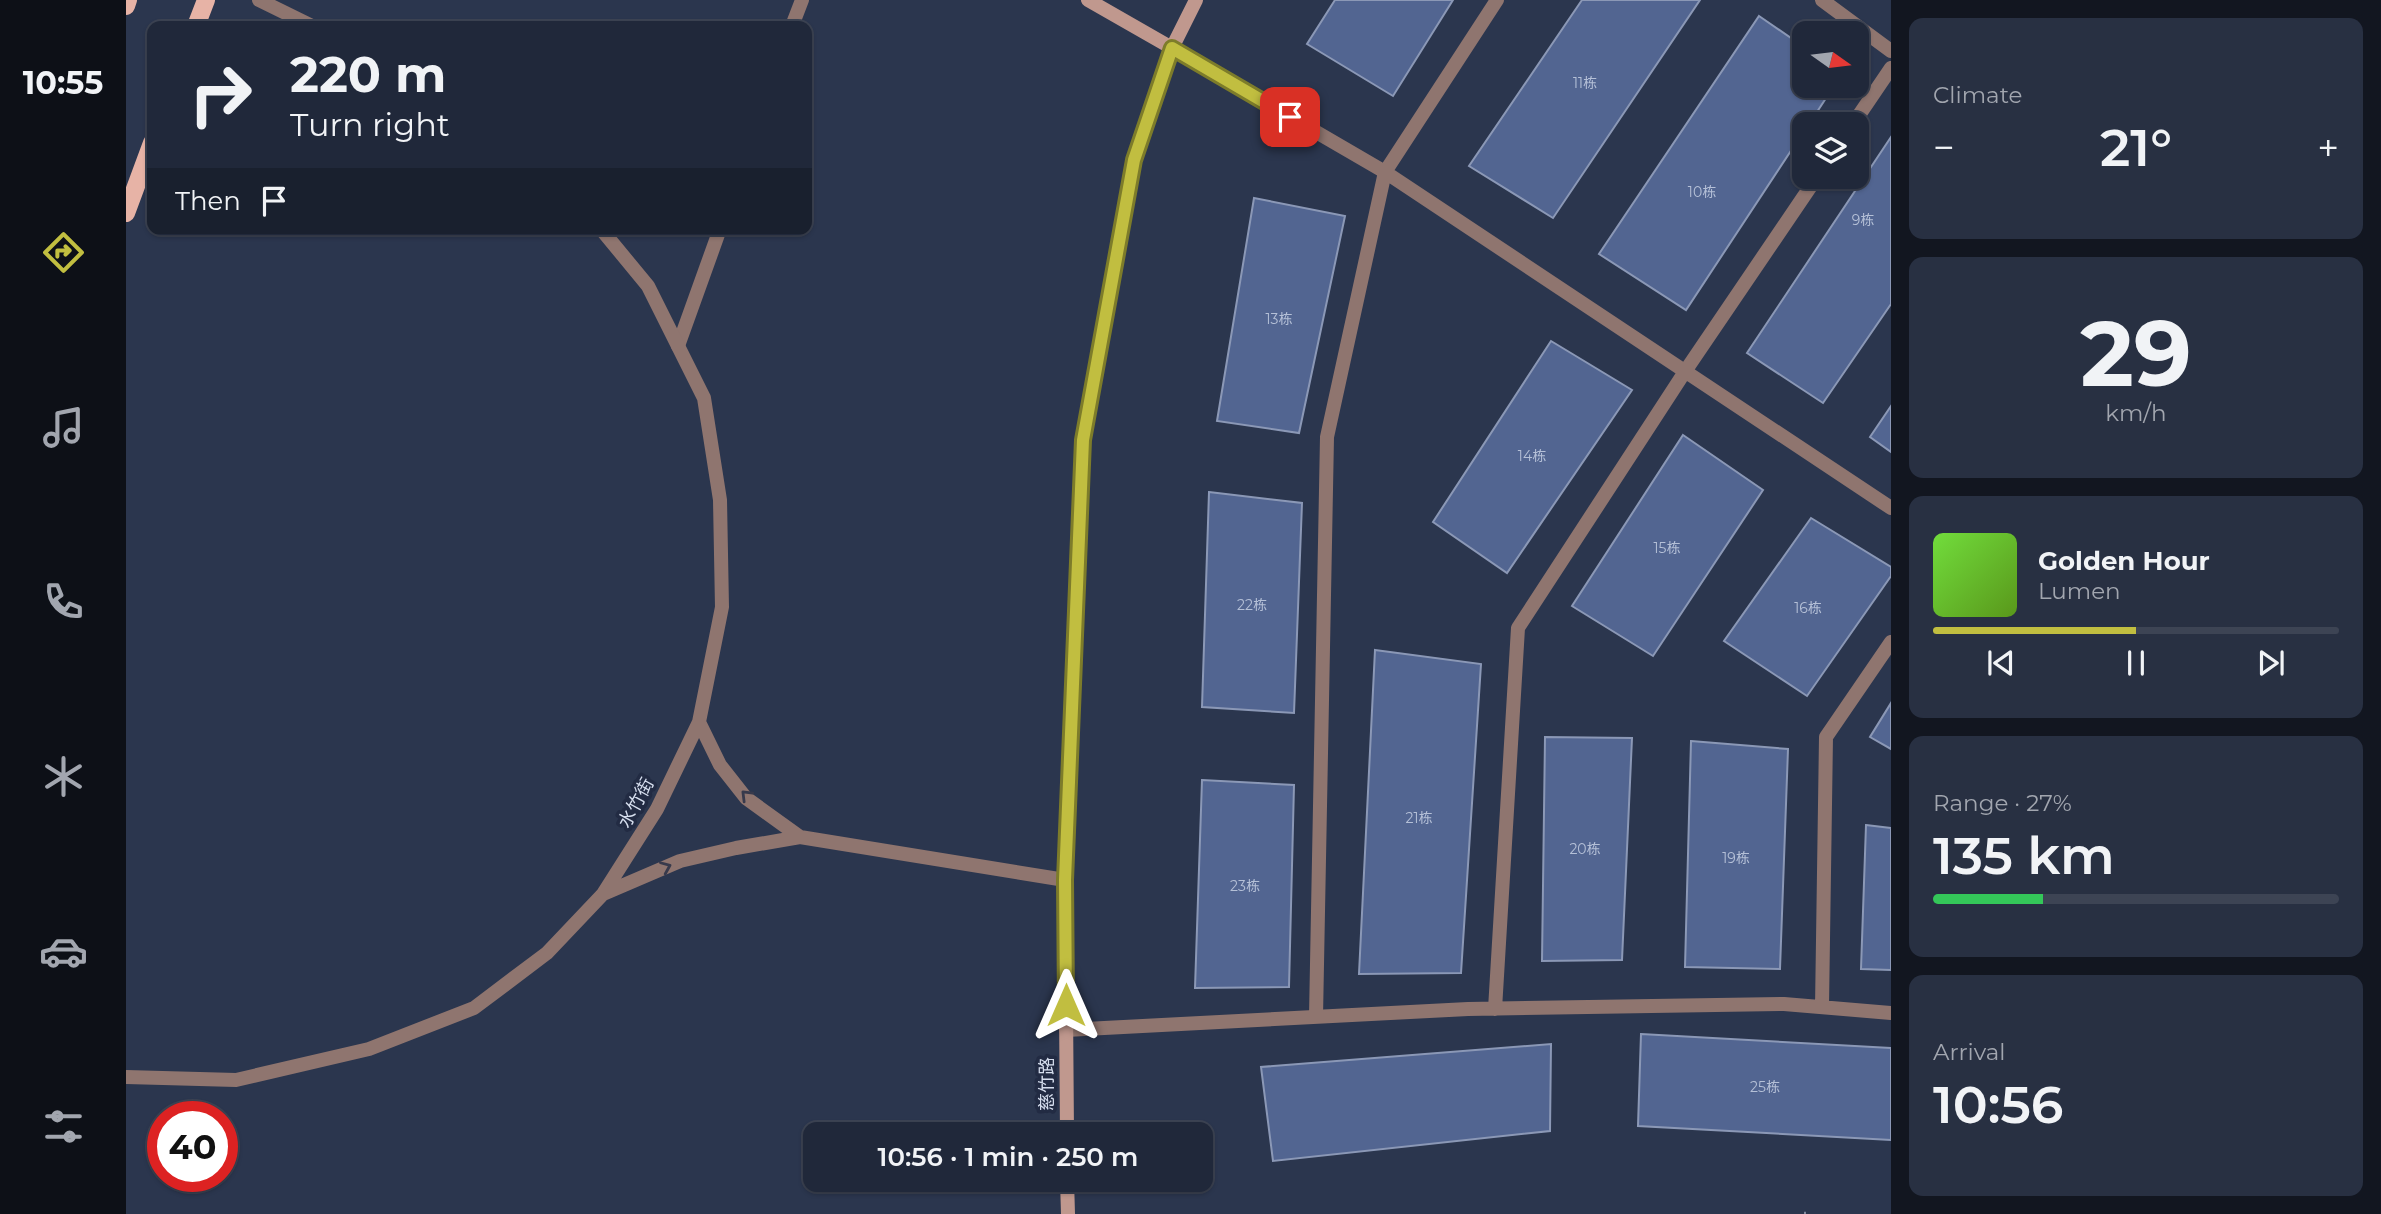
<!DOCTYPE html>
<html lang="en">
<head>
<meta charset="utf-8">
<style>
	body { margin:0; font-family:Montserrat,"Noto Sans SC",sans-serif; background:#283042; color:#f1f3f6; height:100vh; display:flex; flex-direction:column; font-size:26px; white-space:nowrap }
	* { box-sizing:border-box; margin:0 }
	p { font-size:23px; color:#a2a6af }
	.icon { flex:none; width:38px; height:38px; fill:none; stroke:currentColor; stroke-width:2; stroke-linecap:round; stroke-linejoin:round }
	.map { position:relative; flex:1; overflow:hidden }
	.details { display:flex; flex-direction:column; gap:18px; padding:18px; background:#121620; width:490px }
	.details>* { flex:none }
	.hud { position:absolute; left:21px; top:21px; width:665px; height:214px; border-radius:14px; box-shadow:0 2px 5px #0004,0 0 0 2px #3d4454; background:#20283a; color:#f1f3f6; overflow:hidden }
	.needle { width:46px; rotate:104deg }
	.tools { position:absolute; left:1666px; top:21px; display:grid; gap:14px }
	.tools a { display:grid; place-items:center; width:77px; height:77px; border-radius:14px; background:#20283a; box-shadow:0 2px 5px #0004,0 0 0 2px #3d4454; font-size:35px }
	.speed { position:absolute; left:21px; top:1101px; display:flex; gap:14px; font-size:35px; font-weight:700; text-align:center }
	.speed>* { display:grid; place-content:center; width:91px; height:91px; border-radius:50%; background:#20283a; box-shadow:0 2px 5px #0004,0 0 0 2px #3d4454; line-height:1 }
	.speed .limit { border:10px solid #d22; background:#fff; color:#111 }
	.pin { position:absolute; display:grid; place-items:center; width:60px; height:60px; color:#fff; margin:-30px; border-radius:14px; box-shadow:0 4px 10px #0006 }
	.me { position:absolute; width:77px; margin:-38px; rotate:0deg; stroke-linejoin:round; filter:drop-shadow(0 0 5px #0008) }
	.turn { display:flex; align-items:center; gap:24px; height:147px; padding:0 28px; font-size:32px }
	.turn .icon { width:91px; height:91px; stroke-width:2.5 }
	.turn b { display:block; font-size:49px; line-height:60px }
	.then { display:flex; align-items:center; height:66px; padding:0 28px; background:#0003; gap:14px; font-size:26px }
	.big { font-size:52px; font-weight:600; line-height:1.1 }
	.details .card { flex:1; display:flex; flex-direction:column; justify-content:center; gap:10px; min-width:0; padding:0 24px; border-radius:14px; background:#283042 }
	.details .dial { align-items:center; gap:0 }
	.dial b { font-size:91px; line-height:1 }
	.song { display:flex; align-items:center; gap:21px }
	.cover { width:84px; height:84px; border-radius:10px; background:linear-gradient(135deg,hsl(100 70% 55%),hsl(90 70% 35%)) }
	.played { height:7px; border-radius:4px; background:linear-gradient(90deg,#c1be40 50%,#3d4454 50%) }
	.keys { display:flex; justify-content:space-around; direction:ltr }
	.heat { display:flex; justify-content:space-between; align-items:center; font-size:38px; direction:ltr }
	.charge { height:10px; border-radius:5px; background:linear-gradient(90deg,#34c759 27%,#3d4454 0) }
	.trip { position:absolute; left:677px; top:1122px; width:410px; height:70px; border-radius:14px; background:#20283a; box-shadow:0 2px 5px #0004,0 0 0 2px #3d4454; font-weight:600; line-height:70px; text-align:center }
	main { display:flex; flex:1; min-height:0 }
	.menu { display:flex; flex-direction:column; width:126px; justify-content:space-around; align-items:center; background:#0d1017; color:#a2a6af }
	.menu .icon { width:49px; height:49px }
	.menu .current { color:#c1be40 }
	.menu b { font-size:32px; color:#f1f3f6 }
	.map>svg:first-child { display:block }
</style>
</head>
<body>
<main>
<nav class="menu">
<b>10:55</b>
<svg class="icon current" aria-label="directions" viewBox="0 0 24 24"><path d="M12 3l9 9-9 9-9-9zM9 14v-3h6M13 9l2 2-2 2"/></svg>
<svg class="icon" aria-label="music" viewBox="0 0 24 24"><path d="M9 18V5l10-2v13"/><circle cx="6" cy="18" r="3"/><circle cx="16" cy="16" r="3"/></svg>
<svg class="icon" aria-label="phone" viewBox="0 0 24 24"><path d="M5 4h4l2 5-3 2q2 4 5 5l2-3 5 2v4C11 20 4 13 5 4z"/></svg>
<svg class="icon" aria-label="climate" viewBox="0 0 24 24"><path d="M12 3v18M4 7l16 10M4 17L20 7"/></svg>
<svg class="icon" aria-label="car" viewBox="0 0 24 24"><path d="M5 17H2v-5l4-1 3-4h7l3 4 3 1v5h-3M9 17h6M6 11h13"/><circle cx="7" cy="17" r="2"/><circle cx="17" cy="17" r="2"/></svg>
<svg class="icon" aria-label="filters" viewBox="0 0 24 24"><path d="M4 7h16M4 17h16"/><circle cx="9" cy="7" r="2"/><circle cx="15" cy="17" r="2"/></svg>
</nav>
<div class="map">
<svg width="1765" height="1214" viewBox="0 0 1765 1214">
	<rect width="100%" height="100%" fill="#2b364e"/>
	<path fill="#526591" stroke="#8b98b6" stroke-width="2" d="M1209,0H1327L1267,96L1181,44Z
		M1456,0H1574L1427,218L1343,166Z
		M1633,16L1678,47V86H1708L1683,124H1678V131L1560,310L1473,254Z
		M1765,137V304L1697,403L1621,353Z
		M1128,198L1219,216L1173,433L1091,421Z
		M1425,341L1506,390L1381,573L1307,522Z
		M1765,406V452L1744,437Z
		M1557,435L1637,490L1527,656L1446,606Z
		M1083,492L1176,503L1168,713L1076,707Z
		M1685,518L1765,567V576L1681,696L1598,641Z
		M1249,650L1355,664L1335,973L1233,974Z
		M1765,703V749L1744,737Z
		M1419,737L1506,738L1496,960L1416,961Z
		M1565,741L1662,749L1654,969L1559,967Z
		M1076,780L1168,785L1163,987L1069,988Z
		M1740,825L1765,828V970L1735,969Z
		M1515,1034L1765,1048V1140L1512,1126Z
		M1425,1044L1424,1131L1147,1161L1135,1067Z"/>
	<g fill="none" stroke-linecap="round" stroke-linejoin="round">
		<path stroke="#818a9e" stroke-width="4.5" stroke-dasharray="2 5" stroke-linecap="butt" d="M1678,1214H1680"/>
		<path stroke="#8f756f" stroke-width="14" d="M1696,0L1765,51
			M666,26L676,0
			M1046,48L1259,172L1765,508
			M1727,124L1765,68
			M552,346L594,229
			M1696,1007L1700,737L1765,642
			M1369,1009L1392,628L1560,370L1691,177
			M1190,1017L1201,437L1259,172L1371,0
			M940,1030L1342,1009L1658,1004L1765,1013"/>
		<path stroke="#8f756f" stroke-width="14" d="M133,0L186,26
			M573,722L594,765L620,798L674,837
			M477,894L554,861L610,848L674,837L939,880
			M0,1077L110,1080L243,1049L348,1008L421,953L477,894L531,809L573,722L596,607L594,500L578,398L522,286L475,229"/>
		<path stroke="#c0988e" stroke-width="14" d="M962,0L1046,48
			M941,1134L939,880L958,440L1008,160L1046,48L1070,0
			M941,1180L942,1214"/>
		<path stroke="#e7b3a6" stroke-width="18" d="M0,6L2,0
			M70,26L80,0
			M0,213L26,143"/>
	</g>
	<defs><path id="oneway-chevron" d="M-2-3.5L2.5 0L-2 3.5" fill="none" stroke-width="1.6" stroke-linecap="round" stroke-linejoin="round" transform="scale(1.75)"/></defs>
	<g stroke="#383a4c">
		<use href="#oneway-chevron" transform="translate(620 795) rotate(-135)"/>
		<use href="#oneway-chevron" transform="translate(540 867) rotate(-23)"/>
	</g>
	<g fill="none" stroke-linecap="round" stroke-linejoin="round">
		<defs>
			<path id="route" d="M940,1005L939,880L957,440L1008,160L1046,48L1164,117"/>
		</defs>
		<use href="#route" stroke="#7d7c2a" stroke-width="18"/>
		<use href="#route" stroke="#c1be40" stroke-width="12"/>
	</g>
	<g text-anchor="middle" dominant-baseline="central" stroke-width="7" stroke-linejoin="round" paint-order="stroke">
		<g font-size="14" fill="#b5c0d7">
			<text x="1459" y="83">11栋</text>
			<text x="1576" y="192">10栋</text>
			<text x="1737" y="220">9栋</text>
			<text x="1153" y="319">13栋</text>
			<text x="1406" y="456">14栋</text>
			<text x="1541" y="548">15栋</text>
			<text x="1126" y="605">22栋</text>
			<text x="1682" y="608">16栋</text>
			<text x="1293" y="818">21栋</text>
			<text x="1459" y="849">20栋</text>
			<text x="1610" y="858">19栋</text>
			<text x="1119" y="886">23栋</text>
			<text x="1639" y="1087">25栋</text>
		</g>
		<g font-size="18" fill="#d6deee" stroke="#222b43">
			<text transform="translate(510 803) rotate(-61)">水竹街</text>
			<text transform="translate(921 1084) rotate(-90)">慈竹路</text>
		</g>
	</g>
</svg>
<div class="tools">
<a><svg class="needle" viewBox="-14 -14 28 28"><path d="M0-13l5 13h-10z" fill="#e53935"/><path d="M0 13l5-13h-10z" fill="#a2a6af"/></svg></a>
<a><svg class="icon" aria-label="layers" viewBox="0 0 24 24"><path d="M12 4l9 5-9 5-9-5zM3 14l9 5 9-5"/></svg></a>
</div>
<div class="speed"><div class="limit">40</div></div>
<div class="pin" style="left:1164px;top:117px;background:#d93025"><svg class="icon" aria-label="arrive" viewBox="0 0 24 24"><path d="M6 21V4h12l-3 4 3 4H6"/></svg></div>
<svg class="me" style="left:940px;top:1005px" viewBox="-20 -20 40 40"><path d="M0-17L14 15 0 8-14 15z" fill="#c1be40" stroke="#fff" stroke-width="4"/></svg>
<div class="trip">10:56 · 1 min · 250 m</div>
<div class="hud">
<div class="turn"><svg class="icon" aria-label="right" viewBox="0 0 24 24"><path d="M7 20v-9h11M14 6l5 5-5 5"/></svg><div><b>220 m</b>Turn right</div></div>
<div class="then">Then<svg class="icon" aria-label="arrive" viewBox="0 0 24 24"><path d="M6 21V4h12l-3 4 3 4H6"/></svg></div>
</div>
</div>
<section class="details">
<div class="card"><p>Climate</p>
<div class="heat"><a>−</a><b class="big">21°</b><a>+</a></div>
</div>
<div class="card dial"><b>29</b><p>km/h</p></div>
<div class="card">
<div class="song"><i class="cover"></i><div><b>Golden Hour</b><p>Lumen</p></div></div>
<div class="played"></div>
<div class="keys"><svg class="icon" aria-label="previous" viewBox="0 0 24 24"><path d="M18 5L8 12l10 7zM5 5v14"/></svg><svg class="icon" aria-label="pause" viewBox="0 0 24 24"><path d="M8 5v14M16 5v14"/></svg><svg class="icon" aria-label="next" viewBox="0 0 24 24"><path d="M6 5l10 7-10 7zM19 5v14"/></svg></div>
</div>
<div class="card"><p>Range · 27%</p><b class="big">135 km</b><div class="charge"></div></div>
<div class="card"><p>Arrival</p><b class="big">10:56</b></div>
</section>
</main>
</body>
</html>
